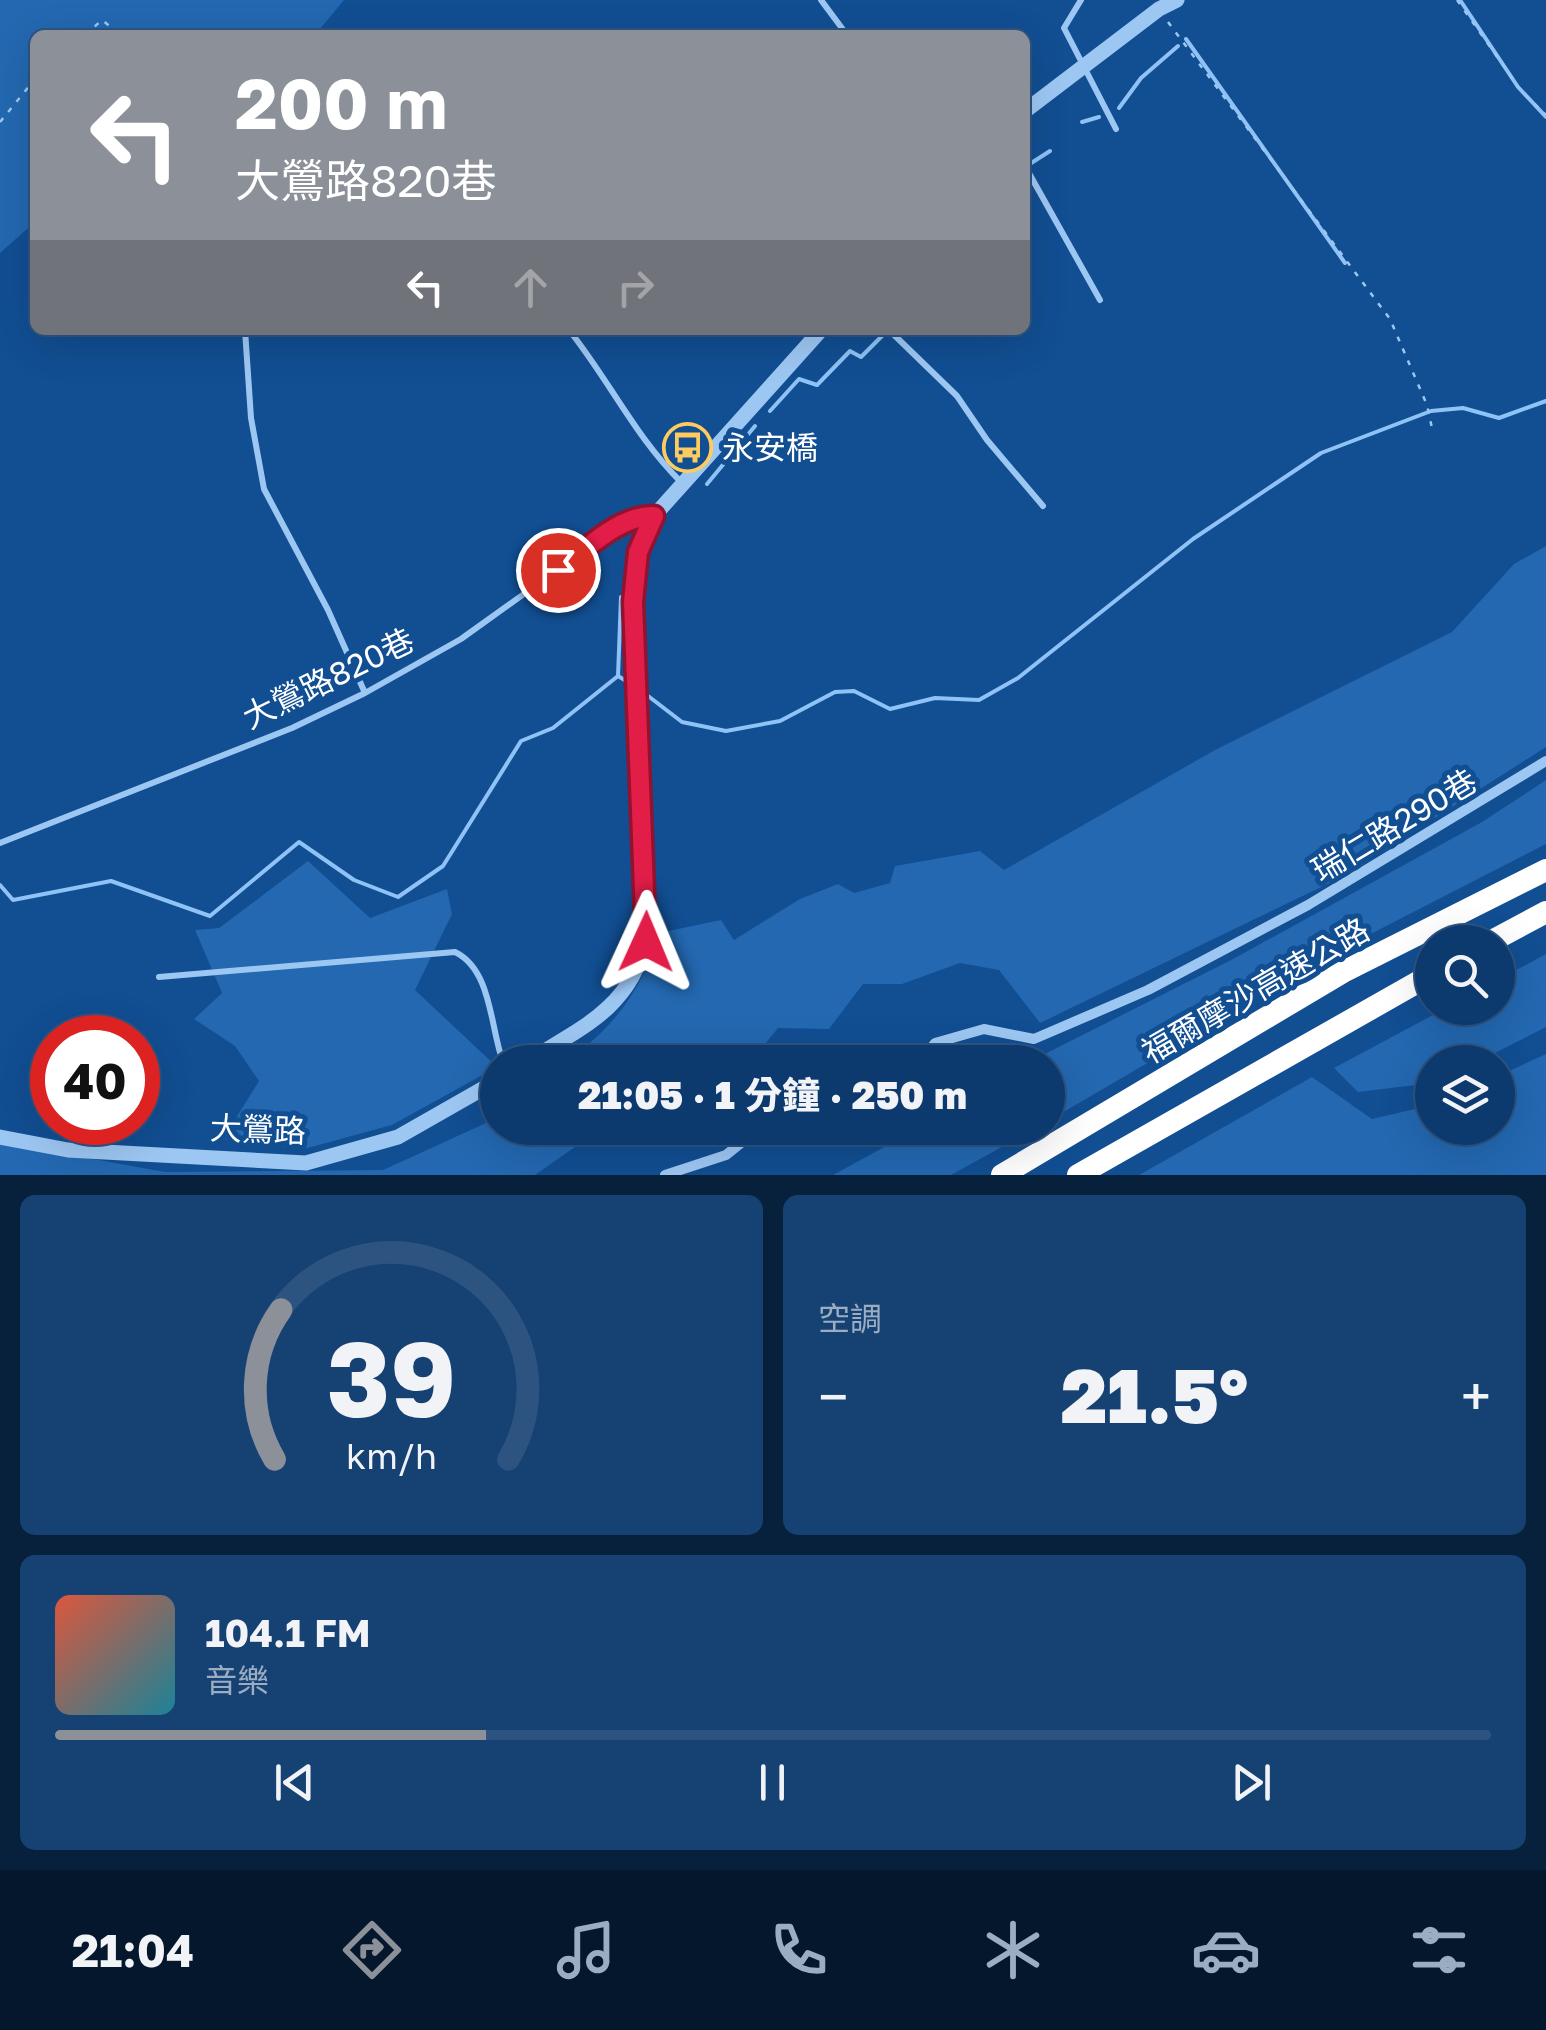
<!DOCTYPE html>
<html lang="zh-TW">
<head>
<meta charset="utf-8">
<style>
	body { margin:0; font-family:"Golos Text","Noto Sans TC",sans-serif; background:#164173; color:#f1f3f6; height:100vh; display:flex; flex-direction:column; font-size:38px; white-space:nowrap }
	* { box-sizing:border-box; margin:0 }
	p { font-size:32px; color:#9aadc2 }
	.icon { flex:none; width:55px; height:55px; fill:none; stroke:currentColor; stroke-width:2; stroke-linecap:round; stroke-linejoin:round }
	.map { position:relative; height:1175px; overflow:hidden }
	.panel { display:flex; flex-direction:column; gap:20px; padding:20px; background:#07203c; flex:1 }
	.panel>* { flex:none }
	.hud { position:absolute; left:30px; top:30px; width:1000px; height:305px; border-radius:15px; box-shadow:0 10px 40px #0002,0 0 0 2px #2d5481; background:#8c9099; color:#fff; overflow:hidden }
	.tools { position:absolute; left:1415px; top:925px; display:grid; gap:20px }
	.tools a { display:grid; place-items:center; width:100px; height:100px; border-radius:50%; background:#0d3a6e; box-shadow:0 10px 40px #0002,0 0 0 2px #2d5481; font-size:50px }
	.speed { position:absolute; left:30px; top:1015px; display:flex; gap:20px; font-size:50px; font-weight:700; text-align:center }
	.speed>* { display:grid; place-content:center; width:130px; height:130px; border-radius:50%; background:#0d3a6e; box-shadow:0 10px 40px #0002,0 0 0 2px #2d5481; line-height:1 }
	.speed .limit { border:15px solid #d22; background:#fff; color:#111 }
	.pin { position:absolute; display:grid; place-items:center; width:85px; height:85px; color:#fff; margin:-42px; border:5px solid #fff; border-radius:50%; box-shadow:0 2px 10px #0007 }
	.me { position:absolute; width:110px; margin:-55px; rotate:1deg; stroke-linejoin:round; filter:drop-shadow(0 0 8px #0008) }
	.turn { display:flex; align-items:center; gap:35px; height:210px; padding:0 40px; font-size:45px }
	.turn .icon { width:130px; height:130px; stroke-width:2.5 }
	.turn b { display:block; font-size:70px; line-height:85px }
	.lanes { display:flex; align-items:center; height:95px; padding:0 40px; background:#0003; justify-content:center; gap:50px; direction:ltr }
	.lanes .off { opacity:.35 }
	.big { font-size:75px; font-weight:800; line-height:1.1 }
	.panel .tile { flex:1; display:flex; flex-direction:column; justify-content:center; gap:15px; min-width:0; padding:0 35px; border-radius:15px; background:#164173 }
	.panel .dial { align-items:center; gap:0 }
	.dial svg { height:260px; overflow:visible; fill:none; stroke:#2d5481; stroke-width:7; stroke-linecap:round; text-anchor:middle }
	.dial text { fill:#f1f3f6; stroke:none }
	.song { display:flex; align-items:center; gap:30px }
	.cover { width:120px; height:120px; border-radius:15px; background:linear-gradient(135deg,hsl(10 70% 55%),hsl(190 70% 35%)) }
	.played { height:10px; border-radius:5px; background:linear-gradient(90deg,#8c9099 30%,#2d5481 30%) }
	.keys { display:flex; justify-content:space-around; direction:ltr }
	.heat { display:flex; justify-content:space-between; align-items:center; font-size:55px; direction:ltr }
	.panel .tiles { flex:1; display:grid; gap:20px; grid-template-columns:1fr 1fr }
	.tile:last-child { grid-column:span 2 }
	.trip { position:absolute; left:480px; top:1045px; width:585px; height:100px; border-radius:50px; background:#0d3a6e; box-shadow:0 10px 40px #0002,0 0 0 2px #2d5481; font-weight:800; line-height:100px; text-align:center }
	.dock { display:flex; height:160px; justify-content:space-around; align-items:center; background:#05172c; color:#9aadc2 }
	.dock .icon { width:70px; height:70px }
	.dock .active { color:#8c9099 }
	.dock b { font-size:45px; color:#f1f3f6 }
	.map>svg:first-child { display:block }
</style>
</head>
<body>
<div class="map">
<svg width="1546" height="1175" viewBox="0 0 1546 1175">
	<rect width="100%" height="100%" fill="#114e92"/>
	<path fill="#2368b1" d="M0,0H344L315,35H35V222L0,253Z
		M1546,546V747L1344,876L1040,1023L999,970L960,963L902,984H863L829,1029L778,1028L750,1062H567C617,1023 640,993 659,933L721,920L734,940L800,899L838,884L854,893L890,883L895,866L980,851L1004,870L1215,750L1452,632L1514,564Z
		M1546,780V844L1357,941L1048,1121V1062H1029L1233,959L1482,822Z
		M308,861L370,918L447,889L452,914L415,990L497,1067L392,1125L304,1149L223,1139L259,1081L235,1046L194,1019L222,993L195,930L219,928Z
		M1546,954V1027L1477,1062H1432V1083L1358,1092L1334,1068L1446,1008H1498V980Z
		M1546,1054V1175H1139L1312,1077L1372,1119L1432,1105V1128H1498V1076Z
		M497,1118L498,1128H602L535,1175H0V1142L165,1172L383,1170Z
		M919,1128H1036L951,1175H833Z"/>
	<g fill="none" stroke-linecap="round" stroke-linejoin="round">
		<path stroke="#8fc2f6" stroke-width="4" d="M1460,0L1518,87L1546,117
			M1186,39L1345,263
			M1119,108L1141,78L1178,46
			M1082,122L1099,117
			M1025,167L1050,151
			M770,411L799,379L817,385L850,351L861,357L883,335
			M707,484L755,426
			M618,676L621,597
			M639,689L682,722L726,731L780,721L835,692L854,691L890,709L935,698L979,700L1018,678L1193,539L1321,453L1431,411L1463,408L1499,418L1546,401
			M0,885L13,900L111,881L210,916L299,842L354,880L398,897L443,866L521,741L553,728L618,676L631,684"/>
		<path stroke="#9dc7f3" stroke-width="2.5" stroke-dasharray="5 8" stroke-linecap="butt" d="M1457,0L1522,92L1546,115
			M1168,22L1390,319L1427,405L1433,433
			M85,35L102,20L121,35
			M0,122L35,79"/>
		<path stroke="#9dc7f3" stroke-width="6" d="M821,0L847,35
			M1081,0L1064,28L1116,129
			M1025,166L1100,300
			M245,330L251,418L264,489L328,610L365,693
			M569,330C609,380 636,438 681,482
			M889,330L957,396L987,440L1043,506
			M0,843L292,728L365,693L461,639L623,523L639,516H653
			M159,977L455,952C492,970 490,1027 503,1062"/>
		<path stroke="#9dc7f3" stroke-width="10" d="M920,1062L935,1043L984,1029L1034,1039L1148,990L1308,905L1546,761
			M665,1175L726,1155L757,1130L805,1128"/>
		<path stroke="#9dc7f3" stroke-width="15" d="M1025,111L1159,9L1177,0
			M526,1062C581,1028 629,1009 646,942L635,684L638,552L654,516L821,330
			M0,1137L68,1150L306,1163L398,1137L498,1080"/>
		<path stroke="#fff" stroke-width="22" d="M1490,942L1546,912
			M1002,1175L1343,972L1546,870
			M1078,1175L1432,974"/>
	</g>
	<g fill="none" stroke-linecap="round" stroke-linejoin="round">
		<defs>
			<path id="route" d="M558,570C586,550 619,515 654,516L638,552L633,602L646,942"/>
		</defs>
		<use href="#route" stroke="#92132f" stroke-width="25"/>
		<use href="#route" stroke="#e11d48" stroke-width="18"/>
	</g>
	<defs>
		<symbol id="bus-ring" viewBox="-11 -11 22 22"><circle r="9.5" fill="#114e92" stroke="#ffcb5f" stroke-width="1.5"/><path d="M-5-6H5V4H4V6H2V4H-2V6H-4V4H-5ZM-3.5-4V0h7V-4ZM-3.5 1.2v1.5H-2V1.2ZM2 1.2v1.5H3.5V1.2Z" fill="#ffcb5f"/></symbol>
	</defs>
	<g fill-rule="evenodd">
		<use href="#bus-ring" x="660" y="420" width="55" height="55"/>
	</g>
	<g text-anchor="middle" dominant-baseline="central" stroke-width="10" stroke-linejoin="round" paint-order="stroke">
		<g font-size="32" fill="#fff" stroke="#114e92" text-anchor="start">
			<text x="722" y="447">永安橋</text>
		</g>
		<g font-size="32" fill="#fff" stroke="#114e92">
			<text transform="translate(328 678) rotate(-26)">大鶯路820巷</text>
			<text transform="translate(1394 825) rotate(-31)">瑞仁路290巷</text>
			<text transform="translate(1255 990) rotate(-30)">福爾摩沙高速公路</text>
			<text transform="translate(258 1129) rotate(2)">大鶯路</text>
		</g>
	</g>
</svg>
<div class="tools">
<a><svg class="icon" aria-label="search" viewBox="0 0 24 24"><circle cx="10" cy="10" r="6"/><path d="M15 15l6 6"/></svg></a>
<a><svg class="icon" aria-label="layers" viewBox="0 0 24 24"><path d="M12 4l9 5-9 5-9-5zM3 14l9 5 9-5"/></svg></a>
</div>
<div class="speed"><div class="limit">40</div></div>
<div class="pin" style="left:558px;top:570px;background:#d93025"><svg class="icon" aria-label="arrive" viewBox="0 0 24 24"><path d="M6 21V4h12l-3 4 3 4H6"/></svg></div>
<svg class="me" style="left:646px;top:942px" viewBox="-20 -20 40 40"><path d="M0-17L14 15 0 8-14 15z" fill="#e11d48" stroke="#fff" stroke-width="4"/></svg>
<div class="trip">21:05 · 1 分鐘 · 250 m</div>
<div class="hud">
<div class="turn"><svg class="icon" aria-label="left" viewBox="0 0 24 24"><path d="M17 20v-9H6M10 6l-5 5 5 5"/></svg><div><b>200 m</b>大鶯路820巷</div></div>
<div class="lanes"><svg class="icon" aria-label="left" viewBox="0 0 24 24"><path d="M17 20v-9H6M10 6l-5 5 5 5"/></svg><svg class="icon off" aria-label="ahead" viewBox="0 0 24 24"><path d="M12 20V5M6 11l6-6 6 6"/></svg><svg class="icon off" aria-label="right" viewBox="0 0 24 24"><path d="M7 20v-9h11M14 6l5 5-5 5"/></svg></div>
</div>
</div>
<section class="panel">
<div class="tiles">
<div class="tile dial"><svg viewBox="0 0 100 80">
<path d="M14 69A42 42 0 1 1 86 69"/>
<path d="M14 69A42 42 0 0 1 16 23" stroke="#8c9099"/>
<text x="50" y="56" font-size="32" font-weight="700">39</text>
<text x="50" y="72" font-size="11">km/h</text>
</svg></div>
<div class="tile"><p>空調</p>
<div class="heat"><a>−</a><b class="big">21.5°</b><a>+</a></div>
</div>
<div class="tile">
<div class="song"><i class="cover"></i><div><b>104.1 FM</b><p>音樂</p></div></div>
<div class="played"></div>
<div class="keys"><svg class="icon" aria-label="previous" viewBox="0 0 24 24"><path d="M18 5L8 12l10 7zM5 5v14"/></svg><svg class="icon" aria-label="pause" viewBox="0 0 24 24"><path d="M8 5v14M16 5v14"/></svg><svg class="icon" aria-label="next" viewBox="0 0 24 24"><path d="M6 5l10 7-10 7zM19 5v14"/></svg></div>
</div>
</div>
</section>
<nav class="dock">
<b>21:04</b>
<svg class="icon active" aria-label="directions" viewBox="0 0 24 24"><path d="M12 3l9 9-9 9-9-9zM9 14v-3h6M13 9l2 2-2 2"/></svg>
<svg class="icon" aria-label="music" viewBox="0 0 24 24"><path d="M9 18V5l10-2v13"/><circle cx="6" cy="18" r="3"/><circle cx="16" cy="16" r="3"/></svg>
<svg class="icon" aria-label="phone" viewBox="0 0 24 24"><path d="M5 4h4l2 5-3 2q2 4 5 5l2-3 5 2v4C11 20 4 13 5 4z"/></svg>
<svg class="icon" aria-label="climate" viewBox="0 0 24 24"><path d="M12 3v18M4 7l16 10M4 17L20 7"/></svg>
<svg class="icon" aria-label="car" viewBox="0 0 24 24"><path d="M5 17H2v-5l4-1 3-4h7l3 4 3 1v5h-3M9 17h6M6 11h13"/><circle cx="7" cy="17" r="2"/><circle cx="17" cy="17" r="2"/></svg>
<svg class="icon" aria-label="filters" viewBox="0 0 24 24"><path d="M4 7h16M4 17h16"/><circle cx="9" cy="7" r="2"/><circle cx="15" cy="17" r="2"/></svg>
</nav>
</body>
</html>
